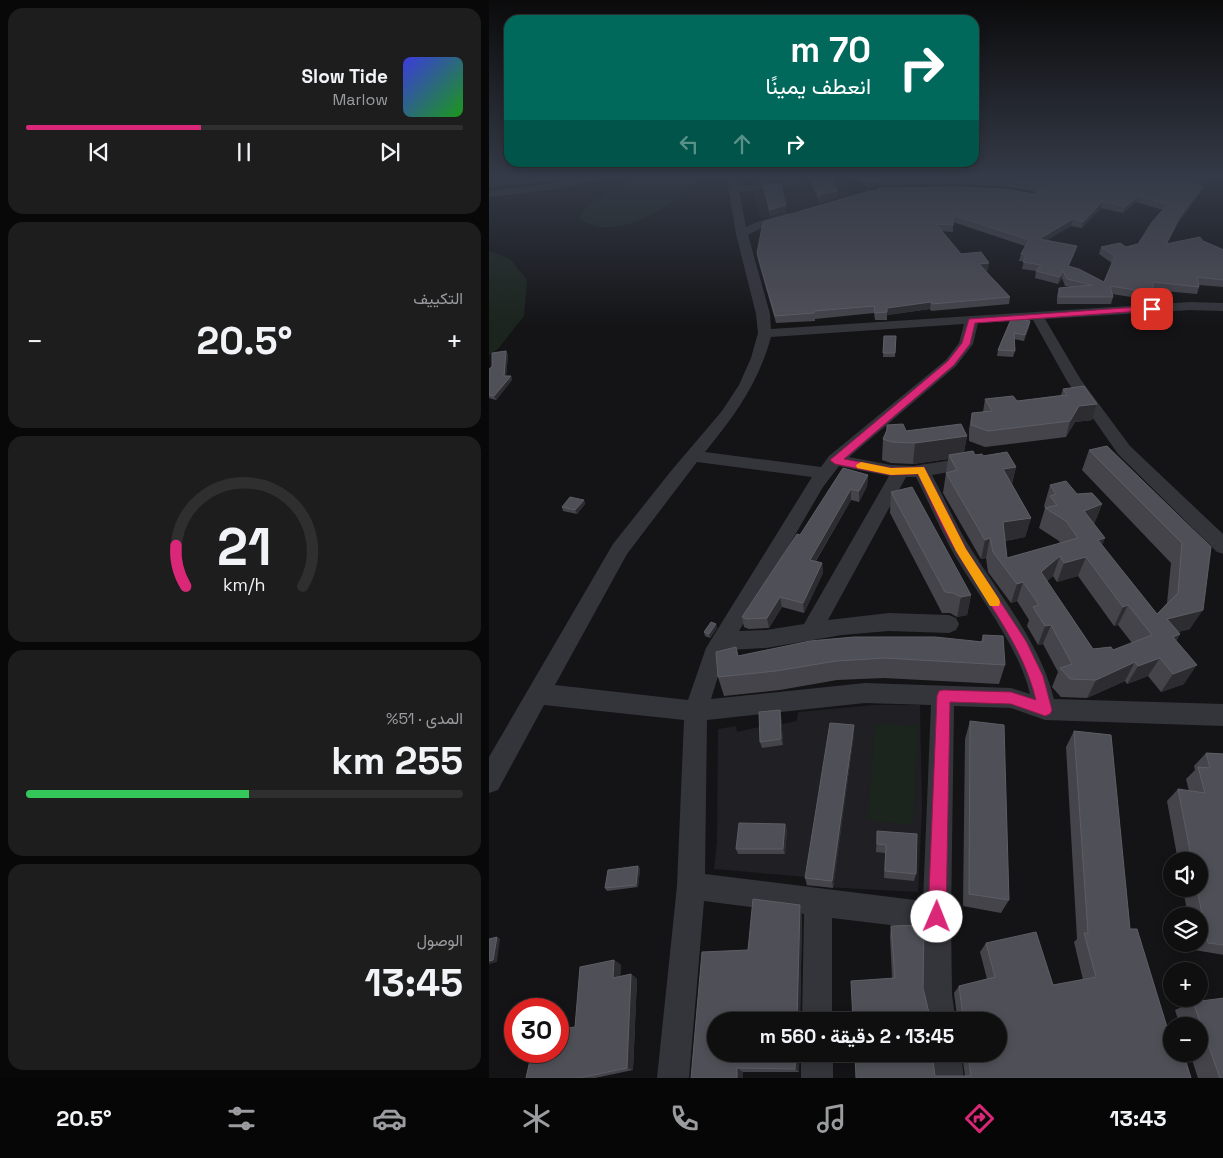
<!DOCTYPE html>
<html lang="ar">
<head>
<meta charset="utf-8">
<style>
	body { margin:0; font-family:"Space Grotesk",Vazirmatn,sans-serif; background:#1d1d1e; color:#f1f3f6; direction:rtl; height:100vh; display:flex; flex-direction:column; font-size:19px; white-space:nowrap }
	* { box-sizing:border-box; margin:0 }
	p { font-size:16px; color:#9b9c9f }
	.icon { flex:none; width:28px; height:28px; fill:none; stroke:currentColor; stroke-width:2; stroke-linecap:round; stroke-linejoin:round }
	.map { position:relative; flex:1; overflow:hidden; direction:ltr }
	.panel { display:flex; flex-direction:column; gap:8px; padding:8px; background:#080809; width:489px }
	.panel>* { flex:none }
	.top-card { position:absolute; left:15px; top:15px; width:475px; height:152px; border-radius:15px; box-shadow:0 2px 8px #0003,0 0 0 1px #2f2f30; direction:rtl; background:#00695c; color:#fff; overflow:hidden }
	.buttons { position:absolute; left:674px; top:852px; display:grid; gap:10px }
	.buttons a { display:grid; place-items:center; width:45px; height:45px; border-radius:50%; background:#0f0f10; box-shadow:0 2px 8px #0003,0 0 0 1px #2f2f30; font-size:25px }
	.speed { position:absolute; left:15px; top:998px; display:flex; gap:10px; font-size:25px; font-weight:700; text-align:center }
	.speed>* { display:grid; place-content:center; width:65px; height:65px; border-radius:50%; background:#0f0f10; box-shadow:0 2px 8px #0003,0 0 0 1px #2f2f30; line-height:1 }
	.speed .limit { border:8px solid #d22; background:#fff; color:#111 }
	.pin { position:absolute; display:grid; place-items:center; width:42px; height:42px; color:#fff; margin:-21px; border-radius:10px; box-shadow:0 2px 8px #0006 }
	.me { position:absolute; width:55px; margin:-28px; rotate:1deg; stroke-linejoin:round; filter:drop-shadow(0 0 4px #0008) }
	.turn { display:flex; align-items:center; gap:18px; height:105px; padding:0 25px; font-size:22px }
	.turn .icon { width:65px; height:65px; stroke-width:2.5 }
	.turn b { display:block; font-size:35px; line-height:42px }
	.lanes { display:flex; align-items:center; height:48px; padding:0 25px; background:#0003; justify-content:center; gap:25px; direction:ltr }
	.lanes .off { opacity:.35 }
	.big { font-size:38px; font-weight:700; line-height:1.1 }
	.panel .widget { flex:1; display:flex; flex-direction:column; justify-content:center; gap:8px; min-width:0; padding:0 18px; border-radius:15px; background:#1d1d1e }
	.panel .dial { align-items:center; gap:0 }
	.dial svg { height:130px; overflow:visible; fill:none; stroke:#2f2f30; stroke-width:7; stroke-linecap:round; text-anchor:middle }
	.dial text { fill:#f1f3f6; stroke:none }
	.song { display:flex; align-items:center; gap:15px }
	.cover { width:60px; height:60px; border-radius:8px; background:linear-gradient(135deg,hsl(240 70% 55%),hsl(120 70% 35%)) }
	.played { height:5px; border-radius:2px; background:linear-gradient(90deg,#db2777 40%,#2f2f30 40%) }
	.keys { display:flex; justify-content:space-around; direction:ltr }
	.heat { display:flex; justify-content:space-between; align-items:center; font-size:28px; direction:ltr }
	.charge { height:8px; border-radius:4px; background:linear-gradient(90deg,#34c759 51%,#2f2f30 0) }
	.trip { position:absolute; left:218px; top:1012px; width:300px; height:50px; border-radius:25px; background:#0f0f10; box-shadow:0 2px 8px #0003,0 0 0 1px #2f2f30; font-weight:700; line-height:50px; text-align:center; direction:rtl }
	.menu { display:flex; height:80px; justify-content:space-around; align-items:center; background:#060606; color:#9b9c9f }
	.menu .icon { width:35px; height:35px }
	.menu .on { color:#db2777 }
	.menu b { font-size:22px; color:#f1f3f6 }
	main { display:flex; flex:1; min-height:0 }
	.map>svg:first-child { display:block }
</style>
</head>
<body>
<main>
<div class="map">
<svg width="735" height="1078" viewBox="0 0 735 1078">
	<rect width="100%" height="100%" fill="#141416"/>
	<path fill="#201f23" d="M260,175H358L362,195L283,218H271Z
		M386,705H431L433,809L429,892L317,886L318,877L225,869L228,842L229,729L247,726L248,732L274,726V728L308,721L309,712Z"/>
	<path fill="#1b241d" d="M156,175H207L210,177C207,188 194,196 183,202C157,219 121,239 90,219C95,201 138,181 156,175Z
		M0,251L21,259L38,280L35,316L9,349L0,355Z
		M386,723L429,726L424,825L378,820Z"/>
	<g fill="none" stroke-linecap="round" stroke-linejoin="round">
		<path fill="#34353b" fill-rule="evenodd" d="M106,175H123L121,177L67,189L0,197V191L67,183Z
			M234,175H244L248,180L249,186L301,181L306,184L301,187L250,192L257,227L268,222L298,213L303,216L302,218L276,226L259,235L281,314L282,329L701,302L735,303V311L701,310L556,319L592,380L641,446L735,535V554L728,552L629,454L578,381L544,320L489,323L484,344L467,366L360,457L402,465L424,466L483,457L489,459L491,463L489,467L443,475C456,499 467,526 482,549C512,597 551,643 565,699L735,704V726L556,720L522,708L465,706L462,917L463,995L467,1021H437L433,995L434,929L343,918V1021H313L315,914L215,901L200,1078H168L188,886L195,720L55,705L9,790L0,793V757L124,544L182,471L233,411L250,385L262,358L269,333L267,314L247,234L238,180ZM475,324L470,343L457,360L340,456L332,467L216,452C246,415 269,384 282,337ZM208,462L323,477L217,648L199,700L66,685L138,554ZM350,466L400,476L315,624L277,630L250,631L334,487ZM417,477H427C440,503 452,531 466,556C491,598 530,647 541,694L522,688L376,683L222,699L235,657L240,650L277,648L353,635L400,631L460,633L467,630L470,624L467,618L460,615L400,613L339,620ZM376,703L442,705L434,901L216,874L218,720Z
			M312,1054H344V1078H312Z
			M440,1054H472L475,1078H443Z"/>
	</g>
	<path fill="#45444b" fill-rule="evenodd" d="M268,175H304L288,176L289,180L272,182Z
		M317,175H341L348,197L331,202Z
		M366,175H715L712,182L710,186H714L711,193L688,225L678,244L714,241L735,250V287L710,285V287L708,294L664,290L661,300L623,294L624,297L622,304H568V296L570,288L582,287L576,286L573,278L569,284L546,278L547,271L533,269L535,261H530L532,254L536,246L464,222V232L453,231L472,254L499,270L496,271L521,297L520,304L442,311L441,309L398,315V320H386L385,313L326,319V321L287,323L269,260L268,253L388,191V189L545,194L547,193L544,191L514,186L466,184L389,185L380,188ZM647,202L674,210L649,244L637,247H612L610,254L623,263L615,282L580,266L586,252L588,246L558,240L582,226L593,228L612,208L634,213Z
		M274,185L297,212L281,216L275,191Z
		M523,317L541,321L540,327L535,341L525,339L526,351L524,357L508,356L509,350Z
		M395,336H407L406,357H394Z
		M17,351L19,355L17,376H22L23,380L7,400L0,398V369Z
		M574,389L608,404L603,420L586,422L577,437L496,447L480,441V429L483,413L494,412L496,399L528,401L572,395Z
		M398,425L417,431L478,436L475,452L486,455L494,456L527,467L523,484L542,518L536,537L516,541L518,558L571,543L570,541L550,528L556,508L555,506L561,485L588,494L613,504L605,524L613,546L668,614L678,603L682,563L593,470L600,450L722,547L701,629L689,632L691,634L687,641L695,684L672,692L659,676L638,684L636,681L598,698L572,697L563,687L569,672L554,644L549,645L538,626L540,620L528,601L522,603L499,572L497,558L492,559L454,493L459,459L424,464L402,463L393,460L394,439L397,432ZM564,576L568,582L589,576L625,626L629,625L643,643L624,650L604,649L558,581Z
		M354,468L379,475L378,486L370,502L362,500L327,561L333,563L334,573L315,613L293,607L280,628L260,629L255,627L253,617L311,535Z
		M402,492L482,595L478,615L468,617L461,613H453L401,513Z
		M95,500L96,504L88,514L74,511L73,507Z
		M228,628L221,638L216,636L215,632Z
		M494,635L516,665L510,684L395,678L348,680L291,690L235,696L229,677L249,656L492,642Z
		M291,710L292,716L294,745L273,748L271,742Z
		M481,721L520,900L512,913L474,906L476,739Z
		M585,731L641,929L687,1056L702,1078L446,1076H476L473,1054H509L364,1021L403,978L401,936L402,926L434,988L441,1017L468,1016L465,993L470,986L498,979L491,952L497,943L564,985L594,980L585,942L588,939L577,747Z
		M365,734L344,888L318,885L316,878Z
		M717,753L735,754V955L705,950L704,944H710V916H699L694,889H710V861H689L678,801L689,789L700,791L697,779L706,770L705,766Z
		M296,824L298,829L296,854H249L247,849Z
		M388,831L427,874L425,881L395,878L396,853L387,852Z
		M149,866L151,869L149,887L118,891L116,888Z
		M313,916L310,1072H254V1078H202L259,950Z
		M125,960L132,965L131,977L142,974L148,979L144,1070L106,1078H37L86,1027Z
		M704,1002L735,1078H709L701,1054H710V1026H691L686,1010Z"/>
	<path fill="#2d2d31" d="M15,175H84V176L62,181L0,188V176Z
		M283,175H304L288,176L289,180L272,182L271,176Z
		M715,176L712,182L706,192L708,185Z
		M389,179V185L380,188V181Z
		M714,186L711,193L688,225L675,251L677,244L690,218Z
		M348,191V197L331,202V195Z
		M649,196L647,202L634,213L636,207Z
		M614,201L612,208L593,228L594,222Z
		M297,205V212L281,216V210Z
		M584,219L582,226L548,246L550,239Z
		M588,246L586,252L577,273L579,266Z
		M500,263L499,270L489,271L490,264Z
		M574,271L573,278L569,284L571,277Z
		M442,302L441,309L398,315V308Z
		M541,321L540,327L535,341L536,335Z
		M17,351L19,355L17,379L15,376Z
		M22,376L23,380L7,400L5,396Z
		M608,404L603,420L586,422L577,437L581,421L590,406Z
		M478,436L474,457L460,455L459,459L424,464L426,443Z
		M527,467L522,487L514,469Z
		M379,475L378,486L370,502V491Z
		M362,489V500L321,570V560Z
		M95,500L96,504L88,514L86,510Z
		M613,504L605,524L595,511Z
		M542,518L536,537L509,542L514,522Z
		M501,538L497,558L492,559L496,540Z
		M616,538L608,558L609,540Z
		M571,556L564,576L546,591L552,572Z
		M597,557L589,576L568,582L575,563Z
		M333,563L334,573L315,613L314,603Z
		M534,582L528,601L522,603L528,584Z
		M482,595L478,615L468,617L472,597Z
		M291,597L293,607L280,628L278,618Z
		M639,605L629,625L625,626L634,607Z
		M714,610L701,629L667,638L678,619Z
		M227,624L228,628L221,638L220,634Z
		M562,625L554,644L549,645L556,626Z
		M691,634L679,653L684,637Z
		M671,658L659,676L638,684L649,666Z
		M646,662L636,681L598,698L607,680Z
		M708,665L695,684L672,692L684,674Z
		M291,710L292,716L294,745L292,739Z
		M365,725V734L344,888L343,881Z
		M296,824L298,829L296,854L294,849Z
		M149,866L151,869L149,887L147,885Z
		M311,905L313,916L311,1021H308Z
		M8,937L11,939L8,962L0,964V961Z
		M125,960L132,965L131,982L124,978Z
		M142,974L148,979L144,1070L138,1068Z
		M307,1054H310V1072L306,1069Z
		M248,1068L254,1072V1078H248Z"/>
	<path fill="#4f4f57" stroke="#5d5d66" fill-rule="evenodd" d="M0,175H15L0,176Z
		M320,175H341L348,191L331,195Z
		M373,175H715L708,185L714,186L690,218L677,244L711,237L714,241L735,250V280L708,277L710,287L664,282V293L621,286L624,297H570V288L603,285L578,279L574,271L571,277L547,271L552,265L534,262L537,255L532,254L540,240L464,215V225L447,224L472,254L492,252L500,263L490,264L521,297L443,304L442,302L398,308V312L386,313L385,306L325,311V313L286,316L268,253L274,222L380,191H390L388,189L390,188L467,187L515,189L545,194L552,190L546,185L515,180L467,178L389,179L380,181ZM649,196L679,204L663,222L649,244L637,247L631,243L612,247L626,256L615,282L590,269L579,266L588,246L550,239L584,219L594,222L614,201L636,207Z
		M291,184L297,205L281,210L274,185Z
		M523,317L541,321L536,335L525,333L526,351L509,350Z
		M395,336H407L406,353H394Z
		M17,351L15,376H22L5,396L0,395V369L3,367V353Z
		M595,386L608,404L590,406L581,421L499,431L482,425L483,413L503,411L496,399L524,396L528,401L578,395L574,389Z
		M414,424L417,431L472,424L478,436L426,443L403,442L394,439L398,430V425Z
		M618,446L722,547L714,610L678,619L691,634L684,637L708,665L684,674L671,658L649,666L646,662L607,680L581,679L571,668L583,664L562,625L556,626L544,607L550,605L534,582L528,584L504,552L501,538L496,540L457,473L468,470L460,455L484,451L486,455L493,454L494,456L518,452L527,467L514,469L542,518L514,522L518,558L589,538L577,521L556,508L568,505L561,496L567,494L561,485L577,481L588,494L603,493L613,504L595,511L616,538L609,540L668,614L689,593L693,543L600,450ZM571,556L575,563L597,557L634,607L639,605L663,635L624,650L622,647L604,649L552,572Z
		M354,468L379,475L370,491L362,489L321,560L333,563L314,603L291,597L278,618L258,619L253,617L308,534L311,535Z
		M423,487L482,595L472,597L464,593L456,592L402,492Z
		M81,497L95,500L86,510L73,507Z
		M222,622L227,624L220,634L215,632Z
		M494,635L514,636L516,665L396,658L347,661L287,671L229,677L227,652L247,647L249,656L321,641L365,637H446L494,642Z
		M291,710L292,739L271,742L270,712Z
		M481,721L515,725L520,900L480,894Z
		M341,723L365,725L343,881L316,878Z
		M585,731L622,735L641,929H648L682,1040V1054H687V1056L695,1055L702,1078H367L366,1054H443L446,1076H482L479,1054H509V1021H364L362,981L406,978L402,926L435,925L434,988L441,1017L474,1016L470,986L506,977L497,943L547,932L564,985L607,977L595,933H599Z
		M717,753L735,754V945L719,943L708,889H710V861H703L689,789L716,793L709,767L721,768Z
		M250,823L296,824L294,849H247Z
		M388,831L428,834L427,874L396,871L397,845L388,844Z
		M149,866L147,885L116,888L119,870Z
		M264,899L311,905L308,1021H226V1054H307L306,1069L248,1068V1078H202L213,952L259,950Z
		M8,937L4,960L0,961V939Z
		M125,960L124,978L142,974L138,1068L90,1078H37L43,1051H69V1029L86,1027L91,967Z
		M735,998V1078H731L704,1002Z"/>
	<linearGradient id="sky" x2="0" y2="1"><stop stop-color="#0b0b0c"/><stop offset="0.54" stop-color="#343a47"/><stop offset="1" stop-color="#343a47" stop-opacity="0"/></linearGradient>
	<rect width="735" height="326" fill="url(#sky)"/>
	<path fill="#db2777" stroke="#8e194d" d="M663,306L666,307V310L486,323L481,344L465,365L355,459L402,468L435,467L477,549L537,641L554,676L563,710L561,714L556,716L522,704L461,702L457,917L454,923L448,926L442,923L439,917L448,696L450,691L454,690L522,692L547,700C534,646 498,602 470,556C454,530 442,501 429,474L402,475L346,464L341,460L459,361L473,343L480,319Z"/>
	<path fill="#f59e0b" d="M372,462L402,468L435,467L477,549L510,599L511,602L510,606H501L467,551L429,474L402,475L368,468L367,465Z"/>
</svg>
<div class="buttons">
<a><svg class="icon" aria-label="sound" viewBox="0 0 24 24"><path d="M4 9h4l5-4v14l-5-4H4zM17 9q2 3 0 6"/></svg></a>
<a><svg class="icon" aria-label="layers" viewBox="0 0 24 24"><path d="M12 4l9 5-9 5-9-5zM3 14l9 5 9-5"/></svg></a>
<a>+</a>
<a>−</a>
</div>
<div class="speed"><div class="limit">30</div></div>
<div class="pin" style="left:663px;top:309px;background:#d93025"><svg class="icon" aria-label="arrive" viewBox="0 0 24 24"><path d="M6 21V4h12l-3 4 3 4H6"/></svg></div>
<svg class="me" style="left:448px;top:917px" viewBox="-20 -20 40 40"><circle r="19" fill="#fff"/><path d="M0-13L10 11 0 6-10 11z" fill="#db2777"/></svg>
<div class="trip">13:45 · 2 دقيقة · 560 m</div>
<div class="top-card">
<div class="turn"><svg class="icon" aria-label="right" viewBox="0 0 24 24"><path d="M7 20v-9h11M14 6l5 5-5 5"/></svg><div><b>70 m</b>انعطف يمينًا</div></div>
<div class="lanes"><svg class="icon off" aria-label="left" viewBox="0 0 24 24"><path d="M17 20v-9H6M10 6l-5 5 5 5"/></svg><svg class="icon off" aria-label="ahead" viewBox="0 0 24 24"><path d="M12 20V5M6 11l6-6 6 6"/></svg><svg class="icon" aria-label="right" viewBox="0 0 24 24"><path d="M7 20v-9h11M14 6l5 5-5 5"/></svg></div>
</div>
</div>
<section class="panel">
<div class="widget">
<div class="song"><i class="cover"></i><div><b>Slow Tide</b><p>Marlow</p></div></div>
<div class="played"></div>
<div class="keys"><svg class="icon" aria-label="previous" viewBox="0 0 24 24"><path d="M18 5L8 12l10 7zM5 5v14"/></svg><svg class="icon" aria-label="pause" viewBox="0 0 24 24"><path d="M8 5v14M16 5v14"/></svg><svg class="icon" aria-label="next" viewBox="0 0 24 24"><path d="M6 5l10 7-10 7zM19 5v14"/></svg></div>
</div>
<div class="widget"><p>التكييف</p>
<div class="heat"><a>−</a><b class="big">20.5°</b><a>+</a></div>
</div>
<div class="widget dial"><svg viewBox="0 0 100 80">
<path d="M14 69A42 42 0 1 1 86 69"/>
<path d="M14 69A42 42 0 0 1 8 44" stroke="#db2777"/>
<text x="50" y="56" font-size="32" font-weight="700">21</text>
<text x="50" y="72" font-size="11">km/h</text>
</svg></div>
<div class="widget"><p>المدى · 51%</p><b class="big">255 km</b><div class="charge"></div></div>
<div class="widget"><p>الوصول</p><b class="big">13:45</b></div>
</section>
</main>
<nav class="menu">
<b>13:43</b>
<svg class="icon on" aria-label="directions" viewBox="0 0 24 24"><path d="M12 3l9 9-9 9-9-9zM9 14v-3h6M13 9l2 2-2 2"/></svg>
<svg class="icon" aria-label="music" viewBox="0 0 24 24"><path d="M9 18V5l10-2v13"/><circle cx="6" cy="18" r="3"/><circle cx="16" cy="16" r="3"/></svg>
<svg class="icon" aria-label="phone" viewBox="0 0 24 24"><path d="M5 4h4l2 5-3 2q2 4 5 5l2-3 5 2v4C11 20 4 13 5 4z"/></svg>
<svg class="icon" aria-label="climate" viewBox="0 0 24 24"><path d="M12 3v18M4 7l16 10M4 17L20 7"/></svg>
<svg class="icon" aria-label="car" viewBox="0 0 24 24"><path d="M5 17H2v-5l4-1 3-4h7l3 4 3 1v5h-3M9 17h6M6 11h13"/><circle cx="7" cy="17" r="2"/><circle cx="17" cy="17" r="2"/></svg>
<svg class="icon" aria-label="filters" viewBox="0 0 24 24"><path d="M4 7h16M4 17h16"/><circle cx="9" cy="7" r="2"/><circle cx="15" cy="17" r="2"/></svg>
<b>20.5°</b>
</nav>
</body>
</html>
